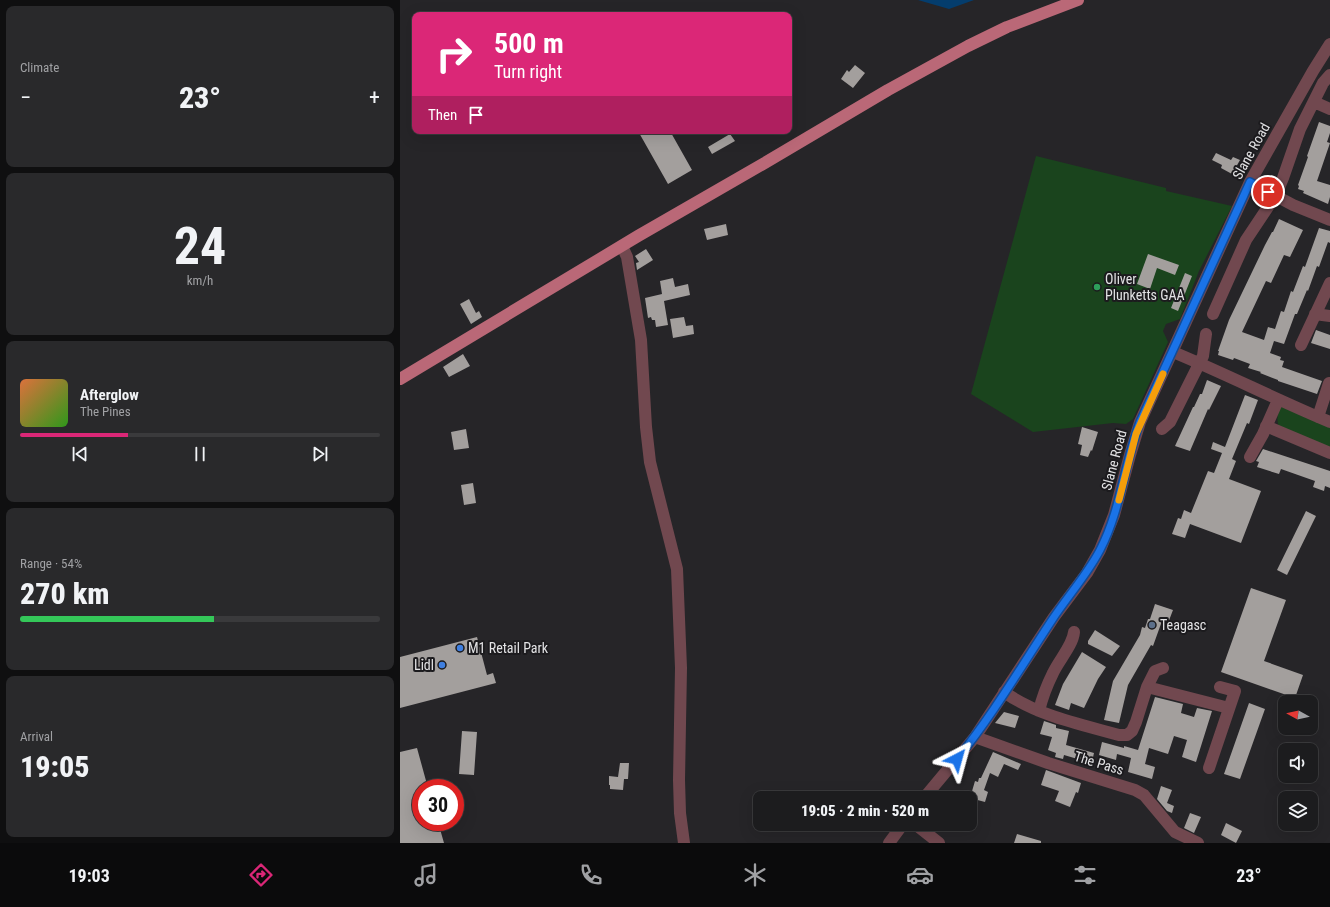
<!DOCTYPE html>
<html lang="en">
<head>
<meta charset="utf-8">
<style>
	body { margin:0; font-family:"Roboto Condensed",sans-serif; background:#29292b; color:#f1f3f6; height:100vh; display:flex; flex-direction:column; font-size:15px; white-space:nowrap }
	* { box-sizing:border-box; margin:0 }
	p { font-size:13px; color:#a0a1a4 }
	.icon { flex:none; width:22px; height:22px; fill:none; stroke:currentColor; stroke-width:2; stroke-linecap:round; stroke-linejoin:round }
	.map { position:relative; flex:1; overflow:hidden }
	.panel { display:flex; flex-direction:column; gap:6px; padding:6px; background:#0f0f10; width:400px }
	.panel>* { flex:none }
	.banner { position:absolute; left:12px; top:12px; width:380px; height:122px; border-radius:8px; box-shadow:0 4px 16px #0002,0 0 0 1px #3a3a3c; background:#db2777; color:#fff; overflow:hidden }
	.needle { width:26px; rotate:278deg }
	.controls { position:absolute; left:878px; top:695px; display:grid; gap:8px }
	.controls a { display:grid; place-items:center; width:40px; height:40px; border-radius:8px; background:#1c1c1e; box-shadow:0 4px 16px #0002,0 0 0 1px #3a3a3c; font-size:20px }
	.speed { position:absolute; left:12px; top:779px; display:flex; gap:8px; font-size:20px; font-weight:700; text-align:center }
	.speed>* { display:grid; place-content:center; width:52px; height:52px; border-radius:50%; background:#1c1c1e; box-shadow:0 4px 16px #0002,0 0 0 1px #3a3a3c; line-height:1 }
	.speed .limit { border:6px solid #d22; background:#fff; color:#111 }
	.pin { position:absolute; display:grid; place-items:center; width:34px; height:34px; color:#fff; margin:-17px; border:2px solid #fff; border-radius:50%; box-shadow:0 1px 4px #0007 }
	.me { position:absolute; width:44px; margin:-22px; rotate:39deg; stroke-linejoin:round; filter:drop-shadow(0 0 3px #0008) }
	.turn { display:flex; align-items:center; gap:14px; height:84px; padding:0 16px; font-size:18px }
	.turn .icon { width:52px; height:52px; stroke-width:2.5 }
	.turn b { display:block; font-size:28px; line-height:34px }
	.then { display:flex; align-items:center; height:38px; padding:0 16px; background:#0003; gap:8px; font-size:15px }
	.big { font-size:30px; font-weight:800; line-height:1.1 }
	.panel .widget { flex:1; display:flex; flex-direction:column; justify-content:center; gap:6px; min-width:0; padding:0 14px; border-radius:8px; background:#29292b }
	.panel .dial { align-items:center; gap:0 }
	.dial b { font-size:52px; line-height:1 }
	.song { display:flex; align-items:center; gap:12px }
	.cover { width:48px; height:48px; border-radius:6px; background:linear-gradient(135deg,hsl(20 70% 55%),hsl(110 70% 35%)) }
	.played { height:4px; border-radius:2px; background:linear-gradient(90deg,#db2777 30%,#3a3a3c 30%) }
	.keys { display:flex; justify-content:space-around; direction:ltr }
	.heat { display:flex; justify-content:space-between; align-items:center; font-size:22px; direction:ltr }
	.charge { height:6px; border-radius:3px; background:linear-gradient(90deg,#34c759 54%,#3a3a3c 0) }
	.trip { position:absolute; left:353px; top:791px; width:224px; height:40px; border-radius:8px; background:#1c1c1e; box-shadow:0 4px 16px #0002,0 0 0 1px #3a3a3c; font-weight:800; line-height:40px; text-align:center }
	.menu { display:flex; height:64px; justify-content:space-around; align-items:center; background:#0b0b0c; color:#a0a1a4 }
	.menu .icon { width:28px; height:28px }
	.menu .selected { color:#db2777 }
	.menu b { font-size:18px; color:#f1f3f6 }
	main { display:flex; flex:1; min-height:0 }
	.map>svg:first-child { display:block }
</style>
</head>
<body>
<main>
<section class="panel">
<div class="widget"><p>Climate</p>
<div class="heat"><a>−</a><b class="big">23°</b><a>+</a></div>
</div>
<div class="widget dial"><b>24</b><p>km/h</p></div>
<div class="widget">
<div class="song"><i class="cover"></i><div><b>Afterglow</b><p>The Pines</p></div></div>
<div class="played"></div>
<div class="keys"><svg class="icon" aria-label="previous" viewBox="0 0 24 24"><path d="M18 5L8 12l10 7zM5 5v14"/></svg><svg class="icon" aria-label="pause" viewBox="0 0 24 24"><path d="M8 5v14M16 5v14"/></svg><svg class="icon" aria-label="next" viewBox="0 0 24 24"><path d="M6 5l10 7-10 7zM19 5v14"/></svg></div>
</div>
<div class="widget"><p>Range · 54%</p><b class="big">270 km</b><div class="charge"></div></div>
<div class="widget"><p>Arrival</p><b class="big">19:05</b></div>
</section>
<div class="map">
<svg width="930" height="843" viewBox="0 0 930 843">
	<rect width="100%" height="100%" fill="#262528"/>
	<path fill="#1a441d" d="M636,156L766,188V191L832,206L799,271L780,319L766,324L763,331L768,342L733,419L726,424L713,423L633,432L571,394Z
		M880,406L930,427V449L879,427C876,419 878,414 880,406Z"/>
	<path fill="#043d6d" d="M518,0H574L549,9Z"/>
	<path fill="#a39f9d" d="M455,65L465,73L453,88L441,79L447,70L449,72Z
		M919,122L930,126V133L927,142L930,143L917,181L930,185V197L928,204L903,193L904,191L898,189L899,186L898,185L908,157L907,156Z
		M238,131H270L292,170L268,184Z
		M330,134L335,141L312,154L308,147Z
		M816,153L831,160L833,157L840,160L832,174L821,168L822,165L812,160Z
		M879,219L903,230L890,257L884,255L871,283L866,281L842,332L864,340L868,327L875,329L881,311L884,312L891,291L893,292L903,266L905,267L919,228L930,231V243L928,242L919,267L917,266L908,291L907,290L897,314H895L884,344L874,341L870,353L881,357L880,360L884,361L882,367L922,381L917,394L878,381V380L860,373L861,372L848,368L850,364L834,358L833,360L818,355L819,351H818L829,320L865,245L872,232H873Z
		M326,224L328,235L307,240L304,229Z
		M246,249L253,260L237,270L236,263L239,262L235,256Z
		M748,254L779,265L775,275L757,268L750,289L737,284Z
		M785,273L792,276L778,311L771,308Z
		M273,278L275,287L288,284L290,295L264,301L268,325L256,327L255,320H252L251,317L248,318L245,298L262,294L260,281Z
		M69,299L76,313L79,311L82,317L71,324L60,304Z
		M284,317L286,326L293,325L294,334L273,338L270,319Z
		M916,330L930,335V349L911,343Z
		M63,354L70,366L49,377L43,367Z
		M807,380L821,386L809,410L808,409L790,451L775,446L793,407H794L800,394H802Z
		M845,395L858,400L849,424L847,423L832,459L836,461L829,479L861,491L841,543L790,524L785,538L772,534L778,518L781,519L784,510L791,513L808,471L814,473L822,453L811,449L813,442L825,447Z
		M682,427L698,432L692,451L691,450L688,457L680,455L682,445L678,444Z
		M66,429L69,448L54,450L51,432Z
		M863,449L930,471V488L925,486L924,491L913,487L915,481L881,469L879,474L857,467L859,462L856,461Z
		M73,483L76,503L64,505L61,485Z
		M906,511L916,516L887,575L877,570Z
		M851,588L886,600L864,661L903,675L895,698L821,672Z
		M755,604L773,610L768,623L762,621L753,646L751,645L728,685L719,723L704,720L713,681L740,635L742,627L745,628L748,619H750Z
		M695,630L720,646L712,656L688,644V641Z
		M77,637L87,675L93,673L96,683L0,708V657Z
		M682,652L706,667L698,679L684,708L671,703L669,710L655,705L663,684Z
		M755,697L783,704L781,713L794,717L797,708L812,711L796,762L782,757L787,740L774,736L768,754L749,748L745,764L755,767L752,779L728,772L731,758L717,754L716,760L699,755L702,742L724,748V746L738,750Z
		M849,703L865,709L840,779L824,774Z
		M604,712L619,716L615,728L595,723Z
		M644,721L656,725V728L669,731L666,745L694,753L691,766L680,762L681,760L664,755L663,759L655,757L656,753L648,750L652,737L640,734Z
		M62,731L77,732L74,775L59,774Z
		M17,748L28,788H21V822H38L44,843H0V752Z
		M593,752L621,764L618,770L604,764L598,777L590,773L584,790L588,792L585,802L570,798L575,781L578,782L579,778H581Z
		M220,763H229L228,779H224L223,790L210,789V785H209V776L218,777Z
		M646,770L681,783L678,793L676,792L670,807L655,801L659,791L641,785Z
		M761,786L772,790L767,803L774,806L772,813L767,811L757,799Z
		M790,813L801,817L794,833L784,828Z
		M826,823L842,831L836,843L821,835Z
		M617,834L641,841V843H614Z"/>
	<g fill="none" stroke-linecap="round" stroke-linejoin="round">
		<path stroke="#71484f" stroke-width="12" d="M914,102L930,109
			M850,182L893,205L930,220
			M222,246L227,257L241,340L246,427L250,462L277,569L281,668L279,780L280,813L284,843
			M813,314L846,240L876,195L883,178L900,129L923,83L930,75
			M915,314L930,316
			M901,345L930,283
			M773,352C826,374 877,400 930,422
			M918,417L929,383
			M866,426L930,453
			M762,429L770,422L803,356L806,334
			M850,457L863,434L878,400
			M747,687L829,708
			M604,692C638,716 680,724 719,735H727L732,731L736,722L747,687L755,671L763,668
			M639,711C642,698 647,685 653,673C659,660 673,645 674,632
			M575,737L648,763L735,790L744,795L775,832L798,843
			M809,768L835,691L820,687
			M524,798L575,737L654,617L687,573L700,550L714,515L730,455L740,422L850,182L913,71L930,44
			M515,824L539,843
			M489,843L503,824"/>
		<path stroke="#ba6877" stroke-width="12" d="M0,379L238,236L363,164L488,90L568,46L607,27L678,0"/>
	</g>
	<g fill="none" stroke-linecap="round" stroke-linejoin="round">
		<defs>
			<path id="route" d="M557,759C592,716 621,667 652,620C667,597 687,575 700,550C721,510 724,464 740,422L850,182L868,192"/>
		</defs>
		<use href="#route" stroke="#114b97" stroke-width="10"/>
		<use href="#route" stroke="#1a73e8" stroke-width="7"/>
		<path stroke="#f59e0b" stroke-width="7" d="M719,500L736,434L763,374"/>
	</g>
	<circle fill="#2e9e5b" stroke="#1c1b1e" stroke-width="1.5" cx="697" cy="287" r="4"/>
	<circle fill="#5c6f8a" stroke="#1c1b1e" stroke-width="1.5" cx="752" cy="625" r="4"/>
	<g fill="#3f7fe0" stroke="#1c1b1e" stroke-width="1.5">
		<circle cx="60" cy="648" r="4"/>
		<circle cx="42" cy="665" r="4"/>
	</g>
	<g text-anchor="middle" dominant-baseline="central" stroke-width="4" stroke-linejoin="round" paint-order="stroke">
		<g font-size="14" fill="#e3e3e5" stroke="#1c1b1e">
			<text transform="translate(851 151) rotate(-61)">Slane Road</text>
			<text transform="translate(714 460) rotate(-75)">Slane Road</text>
			<text transform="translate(699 763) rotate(17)">The Pass</text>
		</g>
		<g font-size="14" fill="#e3e3e5" stroke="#1c1b1e" text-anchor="start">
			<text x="705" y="279">Oliver<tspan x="705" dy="16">Plunketts GAA</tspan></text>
			<text x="760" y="625">Teagasc</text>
			<text x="68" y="648">M1 Retail Park</text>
			<text x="34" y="665" text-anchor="end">Lidl</text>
		</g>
	</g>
</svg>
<div class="controls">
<a><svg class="needle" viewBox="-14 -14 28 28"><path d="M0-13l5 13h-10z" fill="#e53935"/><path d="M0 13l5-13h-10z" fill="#a0a1a4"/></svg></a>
<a><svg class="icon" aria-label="sound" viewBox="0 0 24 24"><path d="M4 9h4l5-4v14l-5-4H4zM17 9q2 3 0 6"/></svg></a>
<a><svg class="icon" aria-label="layers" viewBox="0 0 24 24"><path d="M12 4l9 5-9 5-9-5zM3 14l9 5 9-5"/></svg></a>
</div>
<div class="speed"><div class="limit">30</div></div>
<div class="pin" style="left:868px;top:192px;background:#d93025"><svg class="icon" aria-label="arrive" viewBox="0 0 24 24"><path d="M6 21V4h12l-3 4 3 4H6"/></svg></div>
<svg class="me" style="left:557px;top:759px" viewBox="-20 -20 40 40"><path d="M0-17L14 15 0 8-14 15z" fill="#1a73e8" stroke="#fff" stroke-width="4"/></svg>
<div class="trip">19:05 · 2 min · 520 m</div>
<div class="banner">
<div class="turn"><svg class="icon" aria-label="right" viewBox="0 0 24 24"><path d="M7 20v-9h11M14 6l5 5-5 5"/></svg><div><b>500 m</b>Turn right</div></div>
<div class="then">Then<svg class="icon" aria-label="arrive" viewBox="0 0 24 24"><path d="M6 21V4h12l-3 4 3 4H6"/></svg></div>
</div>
</div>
</main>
<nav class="menu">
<b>19:03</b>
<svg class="icon selected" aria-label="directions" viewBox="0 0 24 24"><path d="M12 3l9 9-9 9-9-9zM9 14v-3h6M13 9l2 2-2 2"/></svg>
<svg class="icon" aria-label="music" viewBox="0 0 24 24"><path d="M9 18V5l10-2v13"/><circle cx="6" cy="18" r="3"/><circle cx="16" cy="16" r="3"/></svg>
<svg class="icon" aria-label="phone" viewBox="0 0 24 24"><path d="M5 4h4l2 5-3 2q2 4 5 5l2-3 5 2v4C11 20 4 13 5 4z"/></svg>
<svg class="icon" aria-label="climate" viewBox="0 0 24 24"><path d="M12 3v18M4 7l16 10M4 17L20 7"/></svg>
<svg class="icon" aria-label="car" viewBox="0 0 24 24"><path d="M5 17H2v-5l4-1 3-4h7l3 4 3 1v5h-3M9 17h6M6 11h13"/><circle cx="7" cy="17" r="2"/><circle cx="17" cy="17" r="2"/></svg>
<svg class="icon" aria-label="filters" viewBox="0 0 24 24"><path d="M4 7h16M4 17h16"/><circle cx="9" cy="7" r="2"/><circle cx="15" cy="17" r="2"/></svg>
<b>23°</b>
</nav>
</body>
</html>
